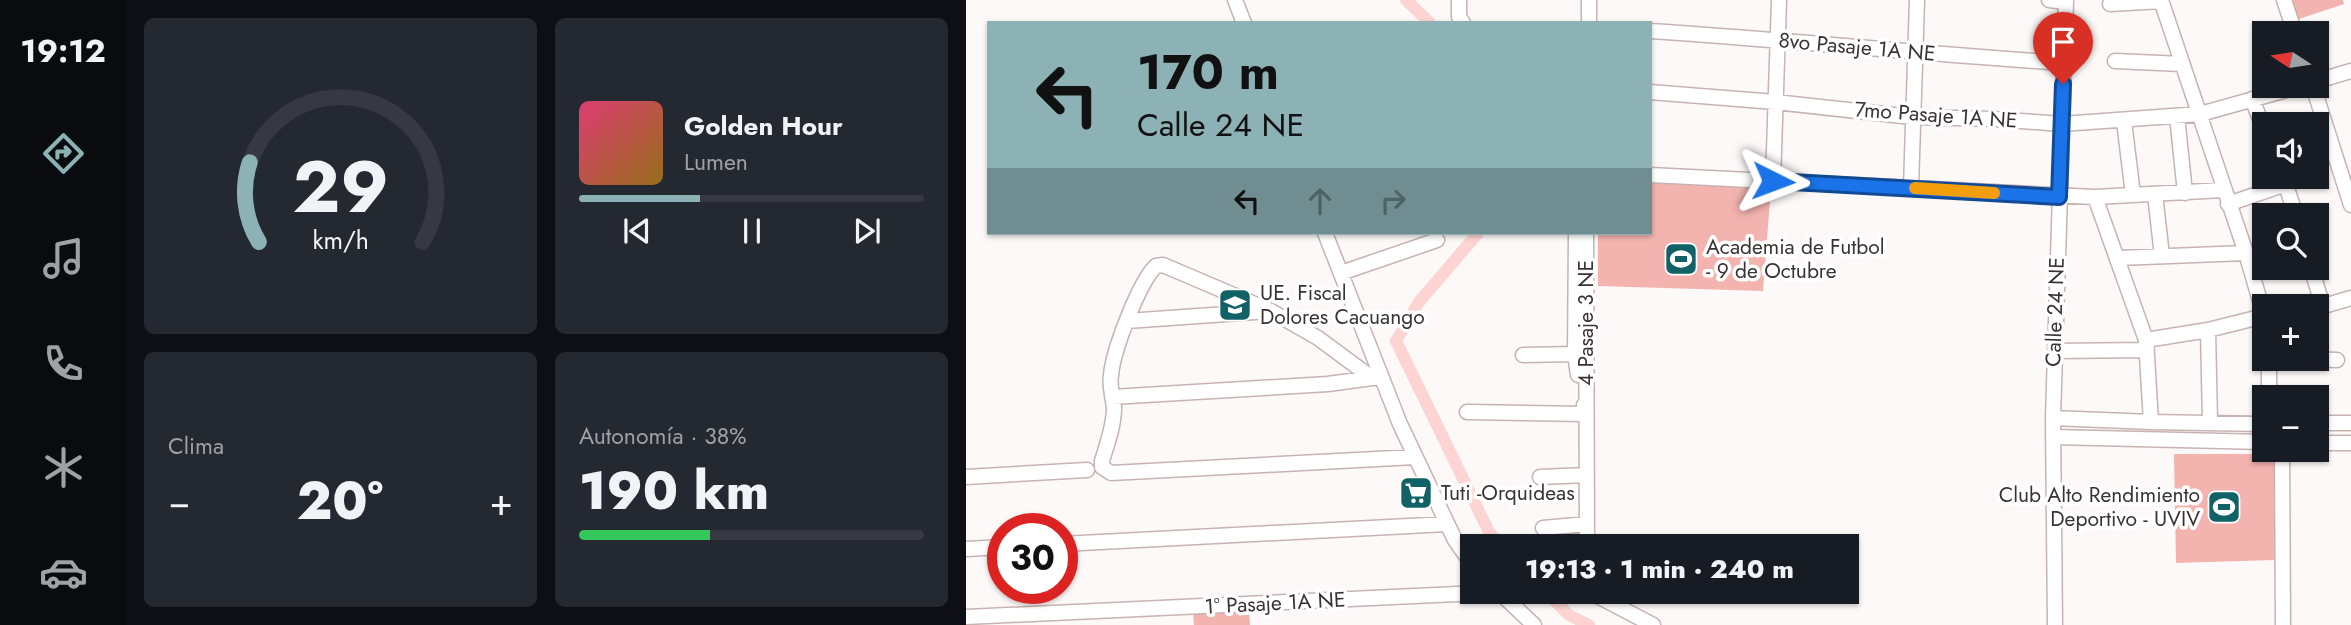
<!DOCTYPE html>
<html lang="es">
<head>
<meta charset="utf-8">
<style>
	body { margin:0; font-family:Jost,sans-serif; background:#242831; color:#f1f3f6; height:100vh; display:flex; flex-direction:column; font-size:26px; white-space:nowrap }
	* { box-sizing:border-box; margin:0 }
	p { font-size:23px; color:#9ea1a6 }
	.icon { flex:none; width:38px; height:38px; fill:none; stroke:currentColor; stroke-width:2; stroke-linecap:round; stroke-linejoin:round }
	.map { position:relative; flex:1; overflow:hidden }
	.panel { display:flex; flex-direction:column; gap:18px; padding:18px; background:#0d0f14; width:840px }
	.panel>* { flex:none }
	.banner { position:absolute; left:21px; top:21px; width:665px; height:214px; border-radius:0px; box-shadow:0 2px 5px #0004; background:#8cb2b6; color:#111; overflow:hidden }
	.needle { width:46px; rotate:282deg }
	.tools { position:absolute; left:1286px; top:21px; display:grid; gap:14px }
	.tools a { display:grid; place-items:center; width:77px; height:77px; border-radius:0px; background:#171b24; box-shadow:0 2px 5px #0004; font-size:35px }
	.speed { position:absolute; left:21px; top:513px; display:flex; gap:14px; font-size:35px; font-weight:700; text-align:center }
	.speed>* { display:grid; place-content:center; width:91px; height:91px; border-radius:50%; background:#171b24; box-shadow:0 2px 5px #0004; line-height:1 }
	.speed .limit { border:10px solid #d22; background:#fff; color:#111 }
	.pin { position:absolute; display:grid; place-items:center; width:60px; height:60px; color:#fff; margin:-72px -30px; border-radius:50% 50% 50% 0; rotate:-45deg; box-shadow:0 0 7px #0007 }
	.pin .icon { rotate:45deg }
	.me { position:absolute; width:77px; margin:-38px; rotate:93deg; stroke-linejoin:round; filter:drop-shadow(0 0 5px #0008) }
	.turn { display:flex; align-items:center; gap:24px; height:147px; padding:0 35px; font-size:32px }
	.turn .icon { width:91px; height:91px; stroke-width:2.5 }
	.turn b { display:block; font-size:49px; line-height:60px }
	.lanes { display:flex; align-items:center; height:66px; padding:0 35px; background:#0003; justify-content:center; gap:35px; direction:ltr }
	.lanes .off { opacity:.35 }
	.big { font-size:52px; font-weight:800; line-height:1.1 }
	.panel .widget { flex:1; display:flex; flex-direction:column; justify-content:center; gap:10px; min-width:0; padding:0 24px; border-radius:10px; background:#242831 }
	.panel .dial { align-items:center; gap:0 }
	.dial svg { height:182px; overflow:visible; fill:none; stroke:#363941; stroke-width:7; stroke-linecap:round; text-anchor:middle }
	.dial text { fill:#f1f3f6; stroke:none }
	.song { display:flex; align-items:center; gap:21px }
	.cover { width:84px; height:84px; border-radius:10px; background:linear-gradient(135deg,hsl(340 70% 55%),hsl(40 70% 35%)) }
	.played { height:7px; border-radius:4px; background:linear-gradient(90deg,#8cb2b6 35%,#363941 35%) }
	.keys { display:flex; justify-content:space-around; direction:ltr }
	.heat { display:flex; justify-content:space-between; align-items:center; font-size:38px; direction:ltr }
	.charge { height:10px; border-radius:5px; background:linear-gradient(90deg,#34c759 38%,#363941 0) }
	.panel .tiles { flex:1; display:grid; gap:18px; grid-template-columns:repeat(2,1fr) }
	.trip { position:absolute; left:494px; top:534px; width:399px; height:70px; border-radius:0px; background:#171b24; box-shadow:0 2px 5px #0004; font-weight:800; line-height:70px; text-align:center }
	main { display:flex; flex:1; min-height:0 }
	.dock { display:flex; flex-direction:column; width:126px; justify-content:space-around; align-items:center; background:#090b0e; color:#9ea1a6 }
	.dock .icon { width:49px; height:49px }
	.dock .selected { color:#8cb2b6 }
	.dock b { font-size:32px; color:#f1f3f6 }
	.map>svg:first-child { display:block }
</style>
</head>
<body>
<main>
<nav class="dock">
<b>19:12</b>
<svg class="icon selected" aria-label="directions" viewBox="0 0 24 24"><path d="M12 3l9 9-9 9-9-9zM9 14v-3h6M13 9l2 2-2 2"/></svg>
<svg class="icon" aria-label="music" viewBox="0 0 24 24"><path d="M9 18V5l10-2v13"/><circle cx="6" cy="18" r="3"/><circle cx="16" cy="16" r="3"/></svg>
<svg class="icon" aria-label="phone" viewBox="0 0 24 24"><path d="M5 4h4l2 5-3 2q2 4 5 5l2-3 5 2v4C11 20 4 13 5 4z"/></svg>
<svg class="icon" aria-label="climate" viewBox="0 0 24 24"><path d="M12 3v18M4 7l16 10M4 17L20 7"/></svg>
<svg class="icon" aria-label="car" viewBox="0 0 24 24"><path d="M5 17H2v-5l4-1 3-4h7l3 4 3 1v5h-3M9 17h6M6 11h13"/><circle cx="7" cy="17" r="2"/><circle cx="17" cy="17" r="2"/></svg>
</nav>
<section class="panel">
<div class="tiles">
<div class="widget dial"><svg viewBox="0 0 100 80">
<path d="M14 69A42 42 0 1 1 86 69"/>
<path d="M14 69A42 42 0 0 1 10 34" stroke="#8cb2b6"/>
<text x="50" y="56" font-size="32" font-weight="700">29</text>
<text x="50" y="72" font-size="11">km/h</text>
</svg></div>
<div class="widget">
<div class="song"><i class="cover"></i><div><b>Golden Hour</b><p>Lumen</p></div></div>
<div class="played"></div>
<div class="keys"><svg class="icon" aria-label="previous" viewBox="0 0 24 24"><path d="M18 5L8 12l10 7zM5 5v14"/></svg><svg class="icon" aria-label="pause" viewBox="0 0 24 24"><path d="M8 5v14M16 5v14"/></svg><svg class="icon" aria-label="next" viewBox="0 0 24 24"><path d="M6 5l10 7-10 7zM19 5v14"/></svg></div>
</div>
<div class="widget"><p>Clima</p>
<div class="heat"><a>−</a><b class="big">20°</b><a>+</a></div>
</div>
<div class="widget"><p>Autonomía · 38%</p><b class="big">190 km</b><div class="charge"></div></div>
</div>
</section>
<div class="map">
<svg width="1385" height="625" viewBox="0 0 1385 625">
	<rect width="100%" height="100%" fill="#fdf9f8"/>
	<path fill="#f3b3af" d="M1324,0H1377L1378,4L1330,20Z
		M684,180L805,187L797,291L632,286V233H684Z
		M1208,454H1308V560L1210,563Z
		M283,610L284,625H228L227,613Z"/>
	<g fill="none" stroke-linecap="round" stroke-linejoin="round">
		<path stroke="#fdd4d1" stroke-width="12" d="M440,0L464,23
			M512,233L453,302L430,341L523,532L536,546
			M580,592L603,615L623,625"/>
		<defs>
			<path id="minor" d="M269,0L278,23
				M493,0V17L497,23
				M1083,0L1100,2
				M1195,0L1280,253L1298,315
				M1318,0L1329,33
				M1144,4L1195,1
				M623,23V0
				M684,31C822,40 960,54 1098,63
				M1149,61L1216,64
				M1351,81L1385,71
				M1347,86L1385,205
				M684,92L809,102L946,117L1029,119L1096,124L1234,114L1335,86
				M1286,99L1298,129
				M1211,116L1219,193
				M1158,121L1167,195
				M684,175L1129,197L1180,340L1185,422
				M1317,177L1330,215
				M807,181L813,0
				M945,188L951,0
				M1189,194L1196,256
				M1129,197L1257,190
				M1262,204L1320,184
				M359,233L434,424L489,540L506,564
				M610,233L609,354L612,375
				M620,233L621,546
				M1152,258L1280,253
				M1345,268L1357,306
				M375,273L471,240
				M1351,308L1385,298
				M161,321L303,311
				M1242,330L1244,423
				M1180,340L1242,330L1298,316
				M1089,351L1181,350
				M557,355L609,354
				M1340,359L1371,360
				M1303,360L1340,359
				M415,378H406L352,338L305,311L197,265L190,266C173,282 147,351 145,375C143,387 147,397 148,408C148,426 141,444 136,461V467L145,473L449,457
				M146,397L362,384L406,378
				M1303,397V359
				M501,412L619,414L618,405
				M1087,418L1185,422L1298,424
				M1351,423H1385
				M1087,437L1298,442
				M1351,443H1385
				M1316,450L1317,625
				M0,477L121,470
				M574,477L620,475
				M577,528L620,524
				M96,544L481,524
				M0,549L37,547
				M533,592L568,625
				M624,592L687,625
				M0,617L534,592
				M1089,625L1087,418L1100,0"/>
		</defs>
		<use href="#minor" stroke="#c7b3b2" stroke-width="17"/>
		<use href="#minor" stroke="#fff" stroke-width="14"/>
	</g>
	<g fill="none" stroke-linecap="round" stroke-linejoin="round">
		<defs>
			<path id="route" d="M807,181L1093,197L1097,84"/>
		</defs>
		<use href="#route" stroke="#114b97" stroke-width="18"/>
		<use href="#route" stroke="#1a73e8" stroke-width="12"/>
		<path stroke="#f59e0b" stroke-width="12" d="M949,188L1028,193"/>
	</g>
	<defs>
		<symbol id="stadium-square" viewBox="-11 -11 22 22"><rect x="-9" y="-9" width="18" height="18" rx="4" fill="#116267" stroke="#fff"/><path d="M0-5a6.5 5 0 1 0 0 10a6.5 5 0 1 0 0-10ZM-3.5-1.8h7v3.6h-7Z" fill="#fff"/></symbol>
		<symbol id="school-square" viewBox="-11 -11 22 22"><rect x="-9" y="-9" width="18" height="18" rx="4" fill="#116267" stroke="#fff"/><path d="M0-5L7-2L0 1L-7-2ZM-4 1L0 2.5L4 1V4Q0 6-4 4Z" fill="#fff"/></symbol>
		<symbol id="supermarket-square" viewBox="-11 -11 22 22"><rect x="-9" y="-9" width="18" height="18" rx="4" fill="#116267" stroke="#fff"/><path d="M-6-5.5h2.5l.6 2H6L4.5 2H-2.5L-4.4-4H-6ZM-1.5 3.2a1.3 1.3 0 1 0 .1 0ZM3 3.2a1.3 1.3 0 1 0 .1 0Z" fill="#fff"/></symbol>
	</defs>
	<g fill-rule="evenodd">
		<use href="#stadium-square" x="696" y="240" width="38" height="38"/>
		<use href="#school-square" x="250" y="286" width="38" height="38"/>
		<use href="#supermarket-square" x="431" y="474" width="38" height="38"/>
		<use href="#stadium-square" x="1239" y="488" width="38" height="38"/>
	</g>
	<g text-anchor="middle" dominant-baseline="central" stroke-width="7" stroke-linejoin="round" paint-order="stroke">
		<g font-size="21" fill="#3a3332" stroke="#fff">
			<text transform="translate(891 47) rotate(5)">8vo Pasaje 1A NE</text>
			<text transform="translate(970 115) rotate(4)">7mo Pasaje 1A NE</text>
			<text transform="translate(1089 312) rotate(-88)">Calle 24 NE</text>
			<text transform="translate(620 323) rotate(-90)">4 Pasaje 3 NE</text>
			<text transform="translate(309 603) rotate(-3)">1° Pasaje 1A NE</text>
		</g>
		<g font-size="21" fill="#3a3332" stroke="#fff" text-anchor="start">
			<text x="740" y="247">Academia de Futbol<tspan x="740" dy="24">- 9 de Octubre</tspan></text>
			<text x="294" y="293">UE. Fiscal<tspan x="294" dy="24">Dolores Cacuango</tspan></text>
			<text x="475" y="493">Tuti -Orquideas</text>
			<text x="1234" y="495" text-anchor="end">Club Alto Rendimiento<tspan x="1234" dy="24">Deportivo - UVIV</tspan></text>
		</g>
	</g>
</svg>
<div class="tools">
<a><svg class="needle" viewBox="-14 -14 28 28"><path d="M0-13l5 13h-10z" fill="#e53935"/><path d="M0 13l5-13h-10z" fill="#9ea1a6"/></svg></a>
<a><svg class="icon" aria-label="sound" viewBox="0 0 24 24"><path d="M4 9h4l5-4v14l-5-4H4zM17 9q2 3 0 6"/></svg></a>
<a><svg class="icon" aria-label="search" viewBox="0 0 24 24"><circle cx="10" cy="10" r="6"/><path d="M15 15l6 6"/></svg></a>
<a>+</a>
<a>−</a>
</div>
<div class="speed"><div class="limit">30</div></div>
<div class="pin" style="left:1097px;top:84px;background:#d93025"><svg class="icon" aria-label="arrive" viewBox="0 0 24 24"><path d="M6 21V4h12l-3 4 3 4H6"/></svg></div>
<svg class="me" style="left:807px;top:181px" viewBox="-20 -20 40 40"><path d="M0-17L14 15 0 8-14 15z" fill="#1a73e8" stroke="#fff" stroke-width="4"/></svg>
<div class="trip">19:13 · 1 min · 240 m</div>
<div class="banner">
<div class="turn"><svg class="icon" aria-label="left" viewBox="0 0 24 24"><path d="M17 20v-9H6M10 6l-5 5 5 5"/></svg><div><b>170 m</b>Calle 24 NE</div></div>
<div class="lanes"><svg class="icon" aria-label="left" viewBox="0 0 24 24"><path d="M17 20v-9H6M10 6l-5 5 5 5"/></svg><svg class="icon off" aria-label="ahead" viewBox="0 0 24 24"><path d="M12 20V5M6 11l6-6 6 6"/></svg><svg class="icon off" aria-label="right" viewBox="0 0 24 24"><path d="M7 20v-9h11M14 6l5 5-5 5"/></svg></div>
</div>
</div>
</main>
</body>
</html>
